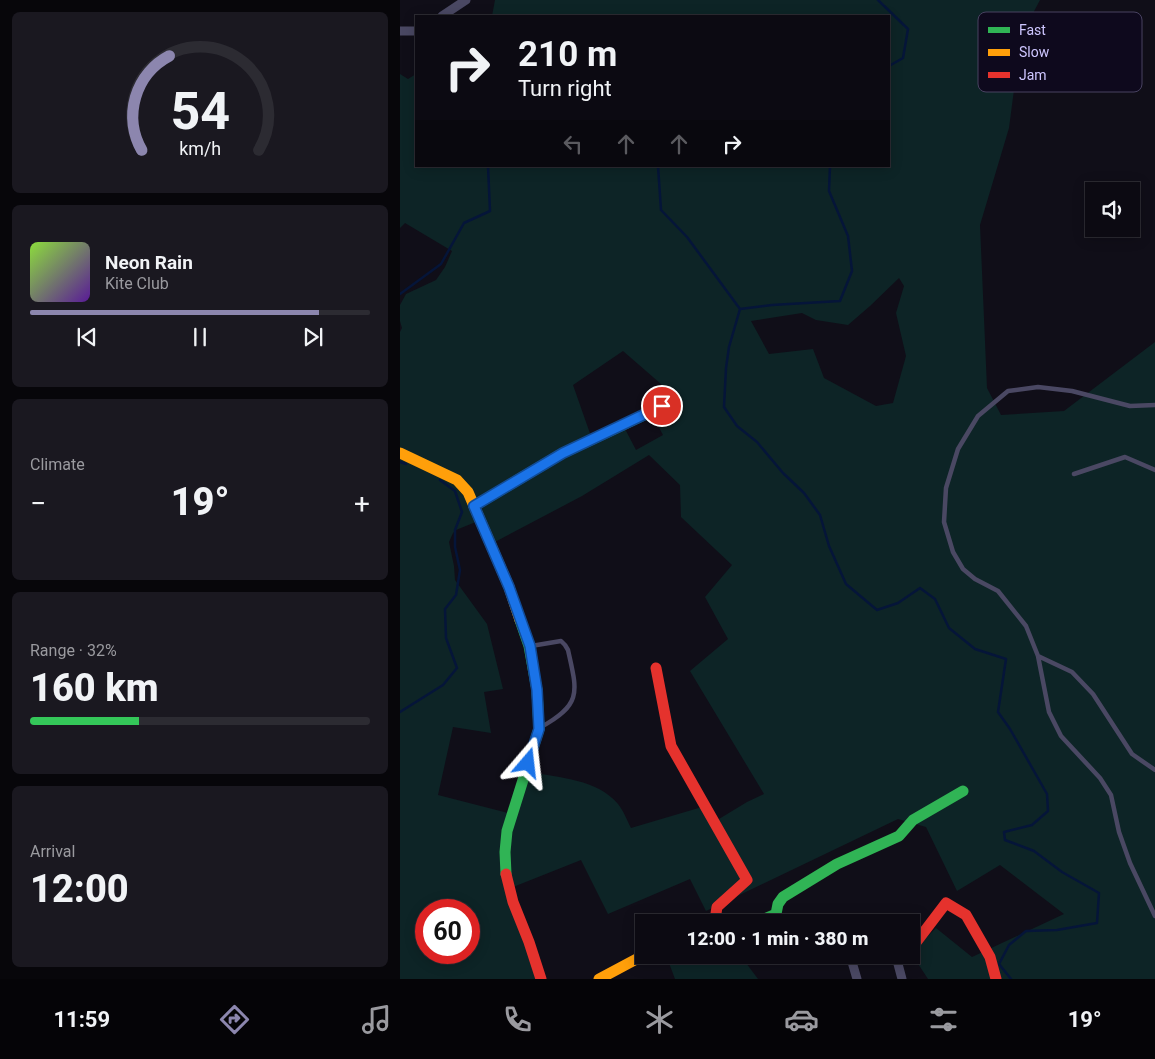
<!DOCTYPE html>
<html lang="en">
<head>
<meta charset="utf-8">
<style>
	body { margin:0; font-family:Roboto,sans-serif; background:#1a1820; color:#f1f3f6; height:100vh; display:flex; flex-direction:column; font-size:19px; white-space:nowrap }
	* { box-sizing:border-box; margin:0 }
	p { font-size:16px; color:#9a9a9f }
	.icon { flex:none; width:28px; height:28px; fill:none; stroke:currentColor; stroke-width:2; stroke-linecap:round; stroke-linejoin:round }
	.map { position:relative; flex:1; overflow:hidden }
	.sheet { display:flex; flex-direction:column; gap:12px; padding:12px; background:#07060a; width:400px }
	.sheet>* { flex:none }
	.guide { position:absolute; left:15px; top:15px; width:475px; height:152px; border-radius:0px; box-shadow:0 2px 12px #0003,0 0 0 1px #2c2b32; background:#0c0a12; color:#f1f3f6; overflow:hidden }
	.tools { position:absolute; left:685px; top:182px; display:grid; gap:10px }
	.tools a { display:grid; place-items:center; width:55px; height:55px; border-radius:0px; background:#0c0a12; box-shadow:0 2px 12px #0003,0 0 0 1px #2c2b32; font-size:25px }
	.speed { position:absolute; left:15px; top:899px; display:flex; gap:10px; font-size:25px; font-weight:700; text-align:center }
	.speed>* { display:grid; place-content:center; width:65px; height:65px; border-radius:50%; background:#0c0a12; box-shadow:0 2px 12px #0003,0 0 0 1px #2c2b32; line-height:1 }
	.speed .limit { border:8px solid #d22; background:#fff; color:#111 }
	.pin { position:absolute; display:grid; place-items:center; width:42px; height:42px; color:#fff; margin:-21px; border:2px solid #fff; border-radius:50%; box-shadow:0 1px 5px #0007 }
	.me { position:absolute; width:55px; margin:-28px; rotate:17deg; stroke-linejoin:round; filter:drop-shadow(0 0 4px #0008) }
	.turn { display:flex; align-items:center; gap:18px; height:105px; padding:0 20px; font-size:22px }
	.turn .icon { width:65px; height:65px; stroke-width:2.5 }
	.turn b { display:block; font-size:35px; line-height:42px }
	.lanes { display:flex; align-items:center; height:48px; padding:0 20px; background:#0003; justify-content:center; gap:25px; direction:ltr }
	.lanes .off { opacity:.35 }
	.big { font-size:38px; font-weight:800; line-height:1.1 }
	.sheet .widget { flex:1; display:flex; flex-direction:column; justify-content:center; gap:8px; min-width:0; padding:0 18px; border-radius:8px; background:#1a1820 }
	.sheet .dial { align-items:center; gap:0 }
	.dial svg { height:130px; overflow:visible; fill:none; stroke:#2c2b32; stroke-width:7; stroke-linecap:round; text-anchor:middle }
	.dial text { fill:#f1f3f6; stroke:none }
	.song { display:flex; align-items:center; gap:15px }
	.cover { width:60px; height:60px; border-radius:8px; background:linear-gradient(135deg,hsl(90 70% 55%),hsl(270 70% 35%)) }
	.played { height:5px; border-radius:2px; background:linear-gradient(90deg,#8c86ae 85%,#2c2b32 85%) }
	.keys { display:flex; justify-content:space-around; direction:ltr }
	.heat { display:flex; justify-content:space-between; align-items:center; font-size:28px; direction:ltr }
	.charge { height:8px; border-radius:4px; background:linear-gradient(90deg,#34c759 32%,#2c2b32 0) }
	.trip { position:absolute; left:235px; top:914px; width:285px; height:50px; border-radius:0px; background:#0c0a12; box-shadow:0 2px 12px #0003,0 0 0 1px #2c2b32; font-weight:800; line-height:50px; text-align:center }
	.tab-bar { display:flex; height:80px; justify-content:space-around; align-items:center; background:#050407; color:#9a9a9f }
	.tab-bar .icon { width:35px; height:35px }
	.tab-bar .on { color:#8c86ae }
	.tab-bar b { font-size:22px; color:#f1f3f6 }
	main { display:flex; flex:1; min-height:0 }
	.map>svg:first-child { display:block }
</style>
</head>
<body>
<main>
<section class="sheet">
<div class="widget dial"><svg viewBox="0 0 100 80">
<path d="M14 69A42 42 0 1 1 86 69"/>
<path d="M14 69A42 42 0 0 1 31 11" stroke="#8c86ae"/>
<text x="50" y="56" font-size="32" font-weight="700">54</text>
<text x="50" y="72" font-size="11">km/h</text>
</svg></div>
<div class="widget">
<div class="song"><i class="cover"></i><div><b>Neon Rain</b><p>Kite Club</p></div></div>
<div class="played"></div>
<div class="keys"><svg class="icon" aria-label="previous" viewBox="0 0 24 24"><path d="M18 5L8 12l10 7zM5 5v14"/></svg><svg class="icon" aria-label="pause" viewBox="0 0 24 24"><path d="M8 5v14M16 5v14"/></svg><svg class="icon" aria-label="next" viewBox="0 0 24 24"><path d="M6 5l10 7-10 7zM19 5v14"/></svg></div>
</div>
<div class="widget"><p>Climate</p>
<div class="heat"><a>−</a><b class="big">19°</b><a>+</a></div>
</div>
<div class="widget"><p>Range · 32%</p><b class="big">160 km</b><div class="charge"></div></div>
<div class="widget"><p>Arrival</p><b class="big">12:00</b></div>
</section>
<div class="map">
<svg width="755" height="979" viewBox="0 0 755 979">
	<rect width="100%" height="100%" fill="#100e18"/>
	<path fill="#0d2426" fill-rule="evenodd" d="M95,0H640L621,36L609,128L580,225L587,388L601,415L664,411L755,342V979H528L511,953L536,928L572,957L664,914L600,865L557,891L526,827L498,819L306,911L290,879L208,914L181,860L108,889L137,979H0V332L2,328L0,321V305L6,294L36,280L45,267L52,251L5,223L0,228V74L8,79L16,74V166H489V16H92ZM499,278L504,286L496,313L506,356L493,403L476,406L424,378L413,349L369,354L351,321L402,313L416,320L448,325L470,306ZM223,351L261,384L272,407L253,416L263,435L236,450L224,427L193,442L173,385ZM249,455L280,485L281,517L332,565L305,597L328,639L290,671L364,794L347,802L314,822L302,807L231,828C227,820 223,810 218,804C197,779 160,778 130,772L112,814L38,795L53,727L91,733L84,692L103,689L87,624L55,580L54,566L49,542L53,533L56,530L83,519L93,543L182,496ZM26,910H69V952H26Z
		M266,955H340L358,979H275Z"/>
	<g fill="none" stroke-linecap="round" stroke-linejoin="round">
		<path stroke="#051539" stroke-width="2.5" d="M478,0L508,29L503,58L489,66
			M258,166L261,210L287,237L340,309
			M0,294L41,264L64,223L90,211L88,166
			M340,309L329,347L326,368L324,407L337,426L357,442L383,473L404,493L420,515L429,546L446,584L477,610L498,603L520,588L535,599L549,628L575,649L606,659L598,712L610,729L647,794L648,811L632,825L604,832L605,840L634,851L662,872L699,893L697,923L657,930L626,931L609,945L599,964L611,979
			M340,309L372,305L440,301L452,271L448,236L429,191L430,166
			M0,462L6,464
			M0,712L43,685L57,668L46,638L45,609L56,595L60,570L55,547V530L62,512L55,491L40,480"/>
		<path stroke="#4a4863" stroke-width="4.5" d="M755,405L730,406L672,391L638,387L608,391L578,416L558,449L546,488L544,522L553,552L563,569L575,579L598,591L626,626L638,656L649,712L661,736L700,778L711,795L719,832L730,863L755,916
			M674,474L725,457L755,470
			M131,646L161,641L165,645L168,650C177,691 183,704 141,727
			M638,656L672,672L693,694L732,754L755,770"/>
		<path stroke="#4a4863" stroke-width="9" d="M42,16L66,0
			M0,31H16
			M339,955L345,958L372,955
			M450,955L457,979
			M502,979L498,964L506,955"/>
		<path stroke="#30b455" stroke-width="11" d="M74,506L163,453L263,406
			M106,874L105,852L107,831L139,729L137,690L129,646L120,620
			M357,922L376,914L378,904L383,897L437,864L499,836L513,820L563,791"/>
		<path stroke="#ff9f0a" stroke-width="11" d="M0,453L57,480L68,492L109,587L120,620
			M199,979L244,955"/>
		<path stroke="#e5322d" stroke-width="11" d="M256,668L271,746L347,880L317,907L315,920
			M106,874L113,902L129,942L141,979
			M511,949L546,903L566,915L590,957L596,979"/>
	</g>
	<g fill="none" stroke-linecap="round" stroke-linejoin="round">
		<defs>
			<path id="route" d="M128,763L139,729L137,690L130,646L109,587L74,506L163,453L262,406"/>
		</defs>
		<use href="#route" stroke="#114b97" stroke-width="12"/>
		<use href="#route" stroke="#1a73e8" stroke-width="9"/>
	</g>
	<rect x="578" y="12" width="164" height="80" rx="8" fill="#0e091d" stroke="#484261" stroke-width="1"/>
	<rect x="588" y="27" width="22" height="6" fill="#30b455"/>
	<rect x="588" y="49" width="22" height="7" fill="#ff9f0a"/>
	<rect x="588" y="72" width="22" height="6" fill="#e5322d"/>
	<g font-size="14" fill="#cec6ff">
		<text x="619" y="35">Fast</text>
		<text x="619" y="57">Slow</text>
		<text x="619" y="80">Jam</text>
	</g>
</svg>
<div class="tools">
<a><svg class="icon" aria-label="sound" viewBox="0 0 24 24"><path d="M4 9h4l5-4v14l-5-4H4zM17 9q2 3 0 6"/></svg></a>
</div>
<div class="speed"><div class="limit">60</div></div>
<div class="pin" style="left:262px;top:406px;background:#d93025"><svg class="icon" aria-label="arrive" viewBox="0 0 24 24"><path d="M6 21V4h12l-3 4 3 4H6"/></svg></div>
<svg class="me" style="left:128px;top:763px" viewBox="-20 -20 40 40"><path d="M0-17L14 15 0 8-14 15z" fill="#1a73e8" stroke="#fff" stroke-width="4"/></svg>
<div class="trip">12:00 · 1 min · 380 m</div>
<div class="guide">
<div class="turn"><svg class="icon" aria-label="right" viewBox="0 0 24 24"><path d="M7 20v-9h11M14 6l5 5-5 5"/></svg><div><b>210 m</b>Turn right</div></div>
<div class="lanes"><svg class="icon off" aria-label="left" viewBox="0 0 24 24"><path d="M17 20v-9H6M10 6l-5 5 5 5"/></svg><svg class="icon off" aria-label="ahead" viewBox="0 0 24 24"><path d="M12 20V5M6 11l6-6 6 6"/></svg><svg class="icon off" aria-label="ahead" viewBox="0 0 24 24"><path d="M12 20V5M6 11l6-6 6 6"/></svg><svg class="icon" aria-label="right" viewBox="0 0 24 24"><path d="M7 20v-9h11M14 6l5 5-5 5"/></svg></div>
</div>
</div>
</main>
<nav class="tab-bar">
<b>11:59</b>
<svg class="icon on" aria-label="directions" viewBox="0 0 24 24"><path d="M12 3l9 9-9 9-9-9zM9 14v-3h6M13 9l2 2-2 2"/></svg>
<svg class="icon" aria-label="music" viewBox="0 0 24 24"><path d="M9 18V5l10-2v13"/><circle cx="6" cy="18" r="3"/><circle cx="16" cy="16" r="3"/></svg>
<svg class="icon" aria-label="phone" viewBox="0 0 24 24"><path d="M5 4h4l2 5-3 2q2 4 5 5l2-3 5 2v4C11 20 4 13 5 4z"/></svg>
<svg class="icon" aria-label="climate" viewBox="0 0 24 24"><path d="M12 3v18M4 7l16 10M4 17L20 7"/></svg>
<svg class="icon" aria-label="car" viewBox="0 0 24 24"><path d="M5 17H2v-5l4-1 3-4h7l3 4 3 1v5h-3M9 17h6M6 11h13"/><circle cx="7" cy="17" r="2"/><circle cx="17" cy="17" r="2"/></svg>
<svg class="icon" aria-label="filters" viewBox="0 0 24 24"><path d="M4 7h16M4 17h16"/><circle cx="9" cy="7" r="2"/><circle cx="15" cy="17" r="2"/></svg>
<b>19°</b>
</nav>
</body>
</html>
